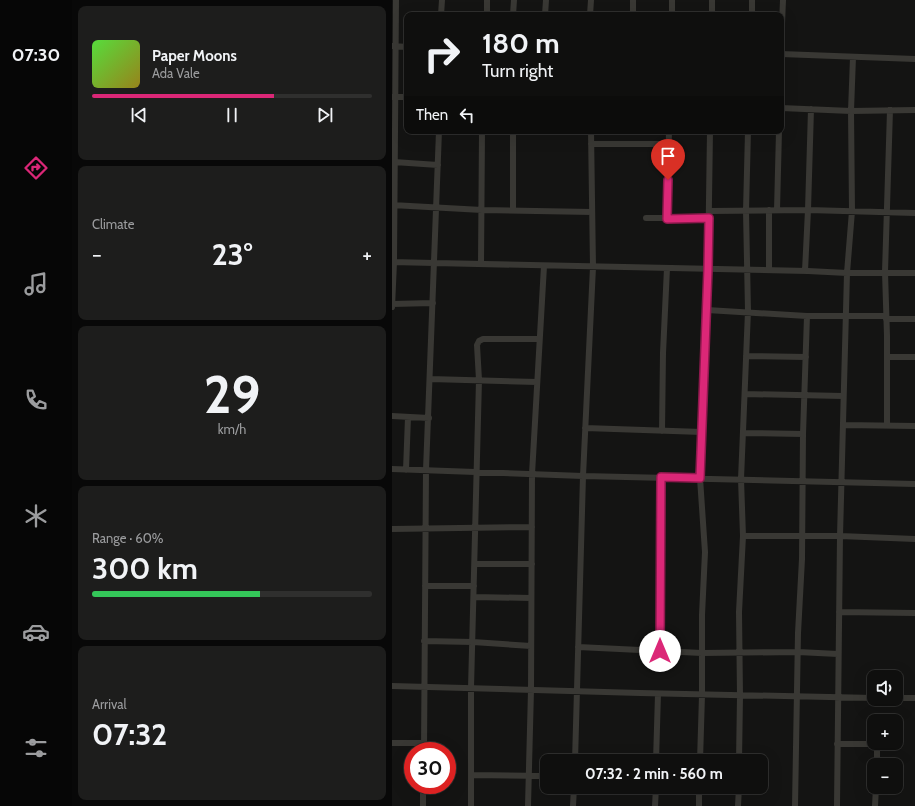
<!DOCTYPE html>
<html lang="en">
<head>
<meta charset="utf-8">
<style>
	body { margin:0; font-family:Cabin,sans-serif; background:#1d1d1c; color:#f1f3f6; height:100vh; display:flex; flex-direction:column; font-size:15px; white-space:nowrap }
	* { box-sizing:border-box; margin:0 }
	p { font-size:13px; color:#9b9c9e }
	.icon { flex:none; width:22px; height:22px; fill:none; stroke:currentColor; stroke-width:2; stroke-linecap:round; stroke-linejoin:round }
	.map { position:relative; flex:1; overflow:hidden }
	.side { display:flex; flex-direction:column; gap:6px; padding:6px; background:#080808; width:320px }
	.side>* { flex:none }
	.guide { position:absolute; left:12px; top:12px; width:380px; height:122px; border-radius:8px; box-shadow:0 4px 16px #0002,0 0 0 1px #2f2f2e; background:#0f0f0e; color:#f1f3f6; overflow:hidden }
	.controls { position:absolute; left:475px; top:670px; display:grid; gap:8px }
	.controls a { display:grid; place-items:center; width:36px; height:36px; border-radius:8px; background:#0f0f0e; box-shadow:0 4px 16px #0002,0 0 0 1px #2f2f2e; font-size:20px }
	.speed { position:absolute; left:12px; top:742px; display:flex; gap:8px; font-size:20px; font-weight:700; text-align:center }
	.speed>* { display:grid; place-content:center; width:52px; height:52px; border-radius:50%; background:#0f0f0e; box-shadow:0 4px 16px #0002,0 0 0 1px #2f2f2e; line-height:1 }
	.speed .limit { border:6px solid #d22; background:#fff; color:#111 }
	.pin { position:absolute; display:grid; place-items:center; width:34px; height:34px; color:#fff; margin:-41px -17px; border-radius:50% 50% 50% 0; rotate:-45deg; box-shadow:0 0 4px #0007 }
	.pin .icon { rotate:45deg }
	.me { position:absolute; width:44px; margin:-22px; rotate:0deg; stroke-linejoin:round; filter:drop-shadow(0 0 3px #0008) }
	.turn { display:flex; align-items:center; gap:14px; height:84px; padding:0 12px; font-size:18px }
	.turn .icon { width:52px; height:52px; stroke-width:2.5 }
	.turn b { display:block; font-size:28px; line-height:34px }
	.then { display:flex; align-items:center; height:38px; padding:0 12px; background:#0003; gap:8px; font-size:15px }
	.big { font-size:30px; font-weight:700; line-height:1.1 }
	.side .card { flex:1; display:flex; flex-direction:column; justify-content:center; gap:6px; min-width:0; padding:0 14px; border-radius:8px; background:#1d1d1c }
	.side .dial { align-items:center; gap:0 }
	.dial b { font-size:52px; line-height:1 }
	.song { display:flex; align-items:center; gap:12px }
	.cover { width:48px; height:48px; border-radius:6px; background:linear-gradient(135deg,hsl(110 70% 55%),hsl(50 70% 35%)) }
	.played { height:4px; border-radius:2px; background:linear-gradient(90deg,#db2777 65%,#2f2f2e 65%) }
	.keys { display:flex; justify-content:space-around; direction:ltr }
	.heat { display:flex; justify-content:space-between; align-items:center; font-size:22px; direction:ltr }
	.charge { height:6px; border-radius:3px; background:linear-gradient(90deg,#34c759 60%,#2f2f2e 0) }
	.trip { position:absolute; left:148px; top:754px; width:228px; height:40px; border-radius:8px; background:#0f0f0e; box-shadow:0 4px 16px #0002,0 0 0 1px #2f2f2e; font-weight:700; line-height:40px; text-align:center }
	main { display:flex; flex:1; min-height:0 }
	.menu { display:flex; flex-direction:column; width:72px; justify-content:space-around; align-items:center; background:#060606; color:#9b9c9e }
	.menu .icon { width:28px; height:28px }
	.menu .on { color:#db2777 }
	.menu b { font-size:18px; color:#f1f3f6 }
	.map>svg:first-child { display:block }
</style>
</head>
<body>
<main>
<nav class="menu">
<b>07:30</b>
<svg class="icon on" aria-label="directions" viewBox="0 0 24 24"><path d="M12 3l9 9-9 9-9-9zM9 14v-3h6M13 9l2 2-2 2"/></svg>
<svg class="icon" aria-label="music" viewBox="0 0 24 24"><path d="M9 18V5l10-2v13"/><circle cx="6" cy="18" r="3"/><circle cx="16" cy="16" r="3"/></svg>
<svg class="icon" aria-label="phone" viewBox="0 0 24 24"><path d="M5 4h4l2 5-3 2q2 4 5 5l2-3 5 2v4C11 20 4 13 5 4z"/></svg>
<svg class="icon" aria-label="climate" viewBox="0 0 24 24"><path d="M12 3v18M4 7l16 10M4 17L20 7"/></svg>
<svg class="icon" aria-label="car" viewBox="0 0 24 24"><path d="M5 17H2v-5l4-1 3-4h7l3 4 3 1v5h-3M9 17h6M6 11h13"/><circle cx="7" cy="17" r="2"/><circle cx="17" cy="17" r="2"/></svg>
<svg class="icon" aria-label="filters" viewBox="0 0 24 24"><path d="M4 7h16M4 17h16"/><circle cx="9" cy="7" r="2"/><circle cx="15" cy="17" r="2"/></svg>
</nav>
<section class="side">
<div class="card">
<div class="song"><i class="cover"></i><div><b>Paper Moons</b><p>Ada Vale</p></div></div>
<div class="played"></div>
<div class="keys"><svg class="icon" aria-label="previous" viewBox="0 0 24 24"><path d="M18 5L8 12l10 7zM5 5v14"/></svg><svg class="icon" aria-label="pause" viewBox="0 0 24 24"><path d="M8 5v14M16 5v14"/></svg><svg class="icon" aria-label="next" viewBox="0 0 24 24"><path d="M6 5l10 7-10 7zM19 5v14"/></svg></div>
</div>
<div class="card"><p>Climate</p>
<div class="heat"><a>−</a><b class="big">23°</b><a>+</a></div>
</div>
<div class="card dial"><b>29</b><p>km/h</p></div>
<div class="card"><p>Range · 60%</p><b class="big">300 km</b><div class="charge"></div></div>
<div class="card"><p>Arrival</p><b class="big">07:32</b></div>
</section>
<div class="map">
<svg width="523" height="806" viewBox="0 0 523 806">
	<rect width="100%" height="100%" fill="#141413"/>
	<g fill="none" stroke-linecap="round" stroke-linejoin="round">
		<path stroke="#393834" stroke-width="6" d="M95,0V15
			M49,15L50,0
			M121,15L122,0
			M153,15L154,0
			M198,15L199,0
			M241,15V0
			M280,15V0
			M320,15V0
			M360,15V0
			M1,46L15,47
			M389,47L391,0
			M389,54L523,59
			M1,97H15
			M389,108L459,111L523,110
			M199,144H276
			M2,162L46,165
			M0,205L90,210L200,212
			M121,210V131
			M385,210L387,131
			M317,211L416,210L523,213
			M254,218H317
			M275,219L277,131
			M0,262L42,263L416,271L455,273H523
			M89,264L90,131
			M377,270V210
			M413,271L416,210L419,109
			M0,304L41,303
			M0,307L2,262L4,0
			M315,310L415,316H494
			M494,319H523
			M354,356L414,357
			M495,357H523
			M38,379L145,382
			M353,394L451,396
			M0,416L37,418
			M451,425L523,426
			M495,425V336L493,272L498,110
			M193,428L310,432
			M270,431L271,353L275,268
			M351,433L411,434
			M0,469L191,476L523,484
			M14,470L16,417
			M0,529L140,527
			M351,536H448L523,539
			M83,564H140
			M33,586H82
			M82,597L139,598
			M447,612L523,613
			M32,641L81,642L139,646
			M186,647L310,653L406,652L446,654
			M268,651L269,477
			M0,686L248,693L482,698
			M504,698H523
			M0,743H32
			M445,744H480L485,749V765
			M32,751L34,470L47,131
			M183,761L191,476L201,267L199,131
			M264,761L266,694
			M308,761L310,695V615L313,552L308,478L316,269L318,131
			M347,761L348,696L347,612L351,536L349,479L356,311L354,211L356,131
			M80,775L155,776
			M31,806V785
			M79,806V688L87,380L85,345L87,341L91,339H147
			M136,806L139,690L140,474L152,266
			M181,806L182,787
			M263,806L264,787
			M307,806V787
			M346,806L347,787
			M403,806L406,633L410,559L411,434L415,316
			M445,806L448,536L455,273L460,211L459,111L461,57
			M483,806L484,787"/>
	</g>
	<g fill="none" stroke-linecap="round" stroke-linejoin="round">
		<defs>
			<path id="route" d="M268,651L269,477L308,478L316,269L317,218L275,219L276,180"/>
		</defs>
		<use href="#route" stroke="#8e194d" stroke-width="10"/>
		<use href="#route" stroke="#db2777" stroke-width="7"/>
	</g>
</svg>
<div class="controls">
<a><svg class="icon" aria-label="sound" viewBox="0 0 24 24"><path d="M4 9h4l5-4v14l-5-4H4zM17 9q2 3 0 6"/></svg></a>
<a>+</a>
<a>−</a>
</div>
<div class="speed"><div class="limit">30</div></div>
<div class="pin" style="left:276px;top:180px;background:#d93025"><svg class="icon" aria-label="arrive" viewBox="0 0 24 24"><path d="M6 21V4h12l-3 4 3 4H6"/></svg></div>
<svg class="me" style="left:268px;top:651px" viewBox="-20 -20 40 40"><circle r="19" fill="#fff"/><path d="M0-13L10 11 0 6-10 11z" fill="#db2777"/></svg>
<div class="trip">07:32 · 2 min · 560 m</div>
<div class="guide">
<div class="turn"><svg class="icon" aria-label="right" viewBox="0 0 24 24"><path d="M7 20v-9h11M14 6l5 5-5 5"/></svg><div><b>180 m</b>Turn right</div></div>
<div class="then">Then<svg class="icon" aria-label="left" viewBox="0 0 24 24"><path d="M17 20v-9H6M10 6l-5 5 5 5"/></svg></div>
</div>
</div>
</main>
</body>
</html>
